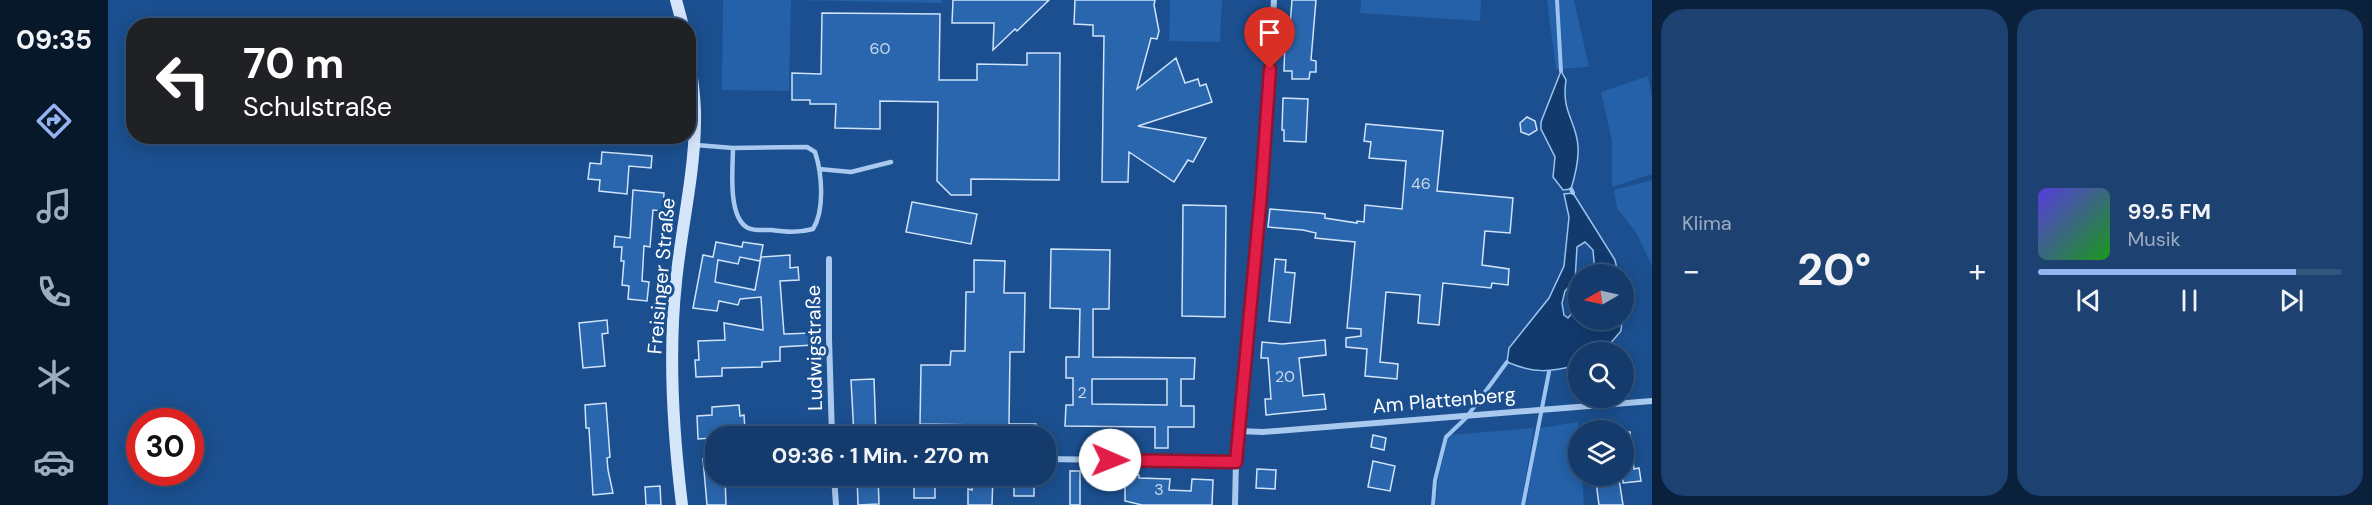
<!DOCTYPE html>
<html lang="de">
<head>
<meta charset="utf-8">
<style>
	body { margin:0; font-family:"DM Sans",sans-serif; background:#1d4271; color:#f1f3f6; height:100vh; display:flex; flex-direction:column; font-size:22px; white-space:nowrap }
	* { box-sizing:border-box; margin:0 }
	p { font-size:20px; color:#9dadc1 }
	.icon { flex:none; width:33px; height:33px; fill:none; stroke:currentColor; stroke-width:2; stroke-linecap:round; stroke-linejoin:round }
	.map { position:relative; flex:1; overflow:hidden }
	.sheet { display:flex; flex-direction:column; gap:9px; padding:9px; background:#0b203b; width:720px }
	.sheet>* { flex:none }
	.banner { position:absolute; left:18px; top:18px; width:570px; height:126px; border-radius:24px; box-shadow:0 3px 15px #0003,0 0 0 2px #33557e; background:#202124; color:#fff; overflow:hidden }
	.needle { width:39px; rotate:261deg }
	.fabs { position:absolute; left:1460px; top:264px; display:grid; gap:12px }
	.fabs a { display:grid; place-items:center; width:66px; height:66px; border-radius:50%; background:#143b6b; box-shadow:0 3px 15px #0003,0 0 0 2px #33557e; font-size:30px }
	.speed { position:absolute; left:18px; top:408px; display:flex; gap:12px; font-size:30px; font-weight:700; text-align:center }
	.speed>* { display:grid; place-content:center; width:78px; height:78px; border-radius:50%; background:#143b6b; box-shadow:0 3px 15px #0003,0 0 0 2px #33557e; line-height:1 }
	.speed .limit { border:9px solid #d22; background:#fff; color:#111 }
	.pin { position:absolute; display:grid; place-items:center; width:51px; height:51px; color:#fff; margin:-62px -26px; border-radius:50% 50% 50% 0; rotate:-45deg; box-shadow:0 0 6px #0007 }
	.pin .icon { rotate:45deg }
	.me { position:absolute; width:66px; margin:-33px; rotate:91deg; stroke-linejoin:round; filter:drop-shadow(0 0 4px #0008) }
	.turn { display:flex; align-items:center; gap:21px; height:126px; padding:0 18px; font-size:27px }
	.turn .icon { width:78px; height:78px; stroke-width:2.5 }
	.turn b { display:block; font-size:42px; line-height:51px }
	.big { font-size:45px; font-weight:700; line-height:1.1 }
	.sheet .tile { flex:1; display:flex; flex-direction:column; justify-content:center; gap:9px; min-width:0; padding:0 21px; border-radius:24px; background:#1d4271 }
	.song { display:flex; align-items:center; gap:18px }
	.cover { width:72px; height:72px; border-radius:9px; background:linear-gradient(135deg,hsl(250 70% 55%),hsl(120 70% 35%)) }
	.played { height:6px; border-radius:3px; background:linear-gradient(90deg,#95b2f1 85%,#33557e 85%) }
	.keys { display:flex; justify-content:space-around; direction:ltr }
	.heat { display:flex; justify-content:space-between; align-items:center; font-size:33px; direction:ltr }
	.sheet .tiles { flex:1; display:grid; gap:9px; grid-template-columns:repeat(2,1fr) }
	.trip { position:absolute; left:597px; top:426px; width:351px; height:60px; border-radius:24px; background:#143b6b; box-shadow:0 3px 15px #0003,0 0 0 2px #33557e; font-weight:700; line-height:60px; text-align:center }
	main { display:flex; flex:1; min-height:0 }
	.menu { display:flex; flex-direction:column; width:108px; justify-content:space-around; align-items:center; background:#08182b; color:#9dadc1 }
	.menu .icon { width:42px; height:42px }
	.menu .active { color:#95b2f1 }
	.menu b { font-size:27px; color:#f1f3f6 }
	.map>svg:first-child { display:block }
</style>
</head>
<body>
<main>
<nav class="menu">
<b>09:35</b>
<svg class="icon active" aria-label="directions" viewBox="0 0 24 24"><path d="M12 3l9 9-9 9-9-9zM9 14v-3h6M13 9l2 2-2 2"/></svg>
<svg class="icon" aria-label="music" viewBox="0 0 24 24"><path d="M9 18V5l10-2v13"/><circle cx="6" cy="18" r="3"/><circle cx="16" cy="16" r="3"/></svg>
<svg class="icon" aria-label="phone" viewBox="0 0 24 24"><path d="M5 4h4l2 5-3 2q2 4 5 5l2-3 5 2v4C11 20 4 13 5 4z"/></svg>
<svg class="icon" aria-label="climate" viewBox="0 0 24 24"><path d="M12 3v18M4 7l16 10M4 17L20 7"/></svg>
<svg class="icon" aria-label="car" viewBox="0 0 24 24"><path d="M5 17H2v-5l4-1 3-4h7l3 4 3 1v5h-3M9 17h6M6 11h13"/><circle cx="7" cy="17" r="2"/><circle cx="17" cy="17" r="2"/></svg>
</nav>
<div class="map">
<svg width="1544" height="505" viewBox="0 0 1544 505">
	<rect width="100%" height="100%" fill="#1b4f8f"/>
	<path fill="#2461a8" d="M615,0H834V3L683,0L681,91L614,90Z
		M1062,0H1114L1112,42L1061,41Z
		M1253,0H1373L1372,21L1252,13Z
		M1439,0H1466L1481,67L1448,69Z
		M1540,76L1544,98V174L1504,187V141L1493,92Z
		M1544,180V266L1529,234L1509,208L1506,190Z
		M1470,422V476H1474L1476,505H1418L1432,428Z
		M1426,428L1413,505H1328L1330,480L1341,435Z"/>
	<path fill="#123a6d" stroke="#9cc4f0" stroke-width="1.5" d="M1453,71L1458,80C1453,112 1468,120 1470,146C1471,160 1467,176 1463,189L1455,190L1445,177L1447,157L1433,129V122Z
		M1465,193L1507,260L1510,274H1487L1485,250L1477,242L1469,247L1467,281L1457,291L1454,303L1456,315L1460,318L1470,306V320H1514L1513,331L1495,352H1470V365C1442,372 1427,374 1399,362L1401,348L1441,298L1456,266L1461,217L1456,194Z"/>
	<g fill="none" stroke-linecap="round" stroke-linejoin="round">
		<path stroke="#9cc4f0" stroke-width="4" d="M1449,0L1453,71
			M1463,189L1465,193
			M1325,505L1327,480L1338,437L1358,418L1399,362
			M1415,505L1441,372"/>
	</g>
	<path fill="#2a66ad" stroke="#cfe3fa" stroke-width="1.5" fill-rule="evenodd" d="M845,0H941L909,31L907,29L885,50L886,23H844Z
		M967,0H1047L1046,5L1051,31L1049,39L1043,38L1029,89L1068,58L1077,83L1090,79L1092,86L1098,84L1104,102L1030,126L1098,138L1085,162L1080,160L1066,182L1021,152L1020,182H994L996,36H985V25L966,24Z
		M1184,0H1208L1203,60L1208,61V72H1202L1201,79H1184V71H1176L1177,39H1181Z
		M714,13L832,14L831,80H869V64L919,65V53H952L951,180L863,179V195H843L829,181L830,102L772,101V129L727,128L728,104H702V100H684V73L713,74Z
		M1175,98L1200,99L1198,142L1176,141V130H1174Z
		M1419,117L1427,121L1429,130L1421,135L1413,132L1412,123Z
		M1258,124L1335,131L1329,191L1405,198L1402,233L1377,231L1374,265L1401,269L1400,285L1384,283L1383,288L1335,283L1331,325L1310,323L1312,295L1278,292L1272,362L1290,364L1289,379L1257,376L1259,349L1238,347V338L1253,336V329L1239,328L1247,242L1207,238L1208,233L1195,230L1160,227L1162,209L1210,213L1217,214V218L1249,223V221L1256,222L1257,205L1294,209L1298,161L1261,158L1263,142L1256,141Z
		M494,152L544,156L543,168L521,166L519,194L491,191L492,180L480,179L482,163L493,164Z
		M525,190L556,193L555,211L545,210L542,247L536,246L534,281L541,282L539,301L520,299L521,286L514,285L516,261H513L514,247H506L507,236L522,238Z
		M804,202L869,214L863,244L798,232Z
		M1075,205L1118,206L1117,317L1074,316Z
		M608,242L634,247L635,242L655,245L652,261L632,257L630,264L610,260L607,282L647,290L653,257L682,255V268L690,267L691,280L672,281L676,334L704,333L705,345L672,347V361L654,362V367L614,368V376L588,377L587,360H591L590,341L617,340L616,323L655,330L653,297L632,299L630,305L611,301L609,311L585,308L595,255L605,257Z
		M943,249L1002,250L1001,309H985V357L1087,358L1086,379H1073V406H1086V427H1060V448H1047V427L957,426L958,405H965V378H958V357H971L972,309L942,308ZM984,379H1059V405L984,404Z
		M1167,259L1178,260L1177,272L1187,273L1182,323L1161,321Z
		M866,260L897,261L896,293H917L916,352H902L901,424H928V436H874V425L812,424L813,365H842L843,351H857L858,292H866Z
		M499,320L500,333L494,334L497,366L475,368L471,323Z
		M1217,340L1218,355L1191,358L1195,396L1216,394L1218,409L1158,415L1157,399H1163L1160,358H1153L1154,342L1174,344Z
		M766,379L768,436H746L743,380Z
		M498,403L502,457L499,458L500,470L505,493L485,495L481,428H478L477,405Z
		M631,405L632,416L636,415L637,430L633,431V436L590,439L589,416L604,415V407Z
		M1515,432H1522L1526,469L1531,468L1533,481L1515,483Z
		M1265,435L1278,438L1276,450L1263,447Z
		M608,458V476H617L618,505H599L595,459Z
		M1265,461L1287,466L1282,491L1260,487Z
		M1149,469L1168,470L1167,489L1148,488Z
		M1017,470L1031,475V478L1062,479L1061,490L1083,491L1084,479L1105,480L1104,505H1034L1017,501Z
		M962,471H972V505H962Z
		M749,476H770L771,504L750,505Z
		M806,476H827V498H806Z
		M864,476H885L884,505H860V489L864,490Z
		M906,477H926V496H906Z
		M1511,479L1515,505H1491L1488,482Z
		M552,486L553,505H538L537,487Z"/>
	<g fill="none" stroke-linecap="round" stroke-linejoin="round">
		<path stroke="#a9c9ee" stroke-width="4.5" d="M588,145L625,148L699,147L707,152C714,173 717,210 705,229C690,233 678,232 663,230C656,230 646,231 640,228C619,217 625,167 625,148
			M711,169L743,172L783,162"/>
		<path stroke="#a9c9ee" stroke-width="6" d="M721,259V338L724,436
			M1131,431L1155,432L1544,401
			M938,459L1128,462
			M726,476L728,505
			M1127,505L1128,462L1153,195L1166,0"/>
		<path stroke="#d6e6fa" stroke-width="12" d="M568,0L575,26
			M574,505C565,432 560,356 568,282C573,230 586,177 587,124C588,100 584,75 580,52"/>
	</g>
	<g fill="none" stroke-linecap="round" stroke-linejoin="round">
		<defs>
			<path id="route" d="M1002,460L1128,462L1153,195L1162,69"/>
		</defs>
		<use href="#route" stroke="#92132f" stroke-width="15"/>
		<use href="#route" stroke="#e11d48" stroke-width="10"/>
	</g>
	<g text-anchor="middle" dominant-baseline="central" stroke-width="6" stroke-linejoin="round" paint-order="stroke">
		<g font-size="16" fill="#cad9ea">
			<text x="772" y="48">60</text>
			<text x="1313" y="183">46</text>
			<text x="1177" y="376">20</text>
			<text x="974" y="392">2</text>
			<text x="1051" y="489">3</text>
		</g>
		<g font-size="20" fill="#fff" stroke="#1b4f8f">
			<text transform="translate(553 276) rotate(-85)">Freisinger Straße</text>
			<text transform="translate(706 348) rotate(-91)">Ludwigstraße</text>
			<text transform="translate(1336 400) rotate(-5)">Am Plattenberg</text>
		</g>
	</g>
</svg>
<div class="fabs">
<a><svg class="needle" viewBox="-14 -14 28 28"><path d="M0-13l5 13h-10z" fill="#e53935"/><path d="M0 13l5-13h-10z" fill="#9dadc1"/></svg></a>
<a><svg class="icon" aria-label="search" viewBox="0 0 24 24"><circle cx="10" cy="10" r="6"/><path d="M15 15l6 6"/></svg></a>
<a><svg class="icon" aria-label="layers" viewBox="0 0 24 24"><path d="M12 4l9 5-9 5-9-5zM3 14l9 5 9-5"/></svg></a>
</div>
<div class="speed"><div class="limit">30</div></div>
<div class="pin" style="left:1162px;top:69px;background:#d93025"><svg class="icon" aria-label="arrive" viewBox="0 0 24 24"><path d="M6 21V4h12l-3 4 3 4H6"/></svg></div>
<svg class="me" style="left:1002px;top:460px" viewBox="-20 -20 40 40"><circle r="19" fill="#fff"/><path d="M0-13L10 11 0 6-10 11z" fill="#e11d48"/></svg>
<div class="trip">09:36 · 1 Min. · 270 m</div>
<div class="banner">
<div class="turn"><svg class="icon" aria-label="left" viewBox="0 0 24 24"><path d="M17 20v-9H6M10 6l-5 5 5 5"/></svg><div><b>70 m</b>Schulstraße</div></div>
</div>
</div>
<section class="sheet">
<div class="tiles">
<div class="tile"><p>Klima</p>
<div class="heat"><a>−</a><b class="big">20°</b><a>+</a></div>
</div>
<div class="tile">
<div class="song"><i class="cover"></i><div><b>99.5 FM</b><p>Musik</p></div></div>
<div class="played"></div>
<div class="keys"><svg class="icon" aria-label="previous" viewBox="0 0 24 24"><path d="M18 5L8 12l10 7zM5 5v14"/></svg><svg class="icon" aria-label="pause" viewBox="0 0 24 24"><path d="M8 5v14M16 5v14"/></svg><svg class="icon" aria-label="next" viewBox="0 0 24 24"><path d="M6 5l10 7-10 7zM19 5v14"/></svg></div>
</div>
</div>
</section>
</main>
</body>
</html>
